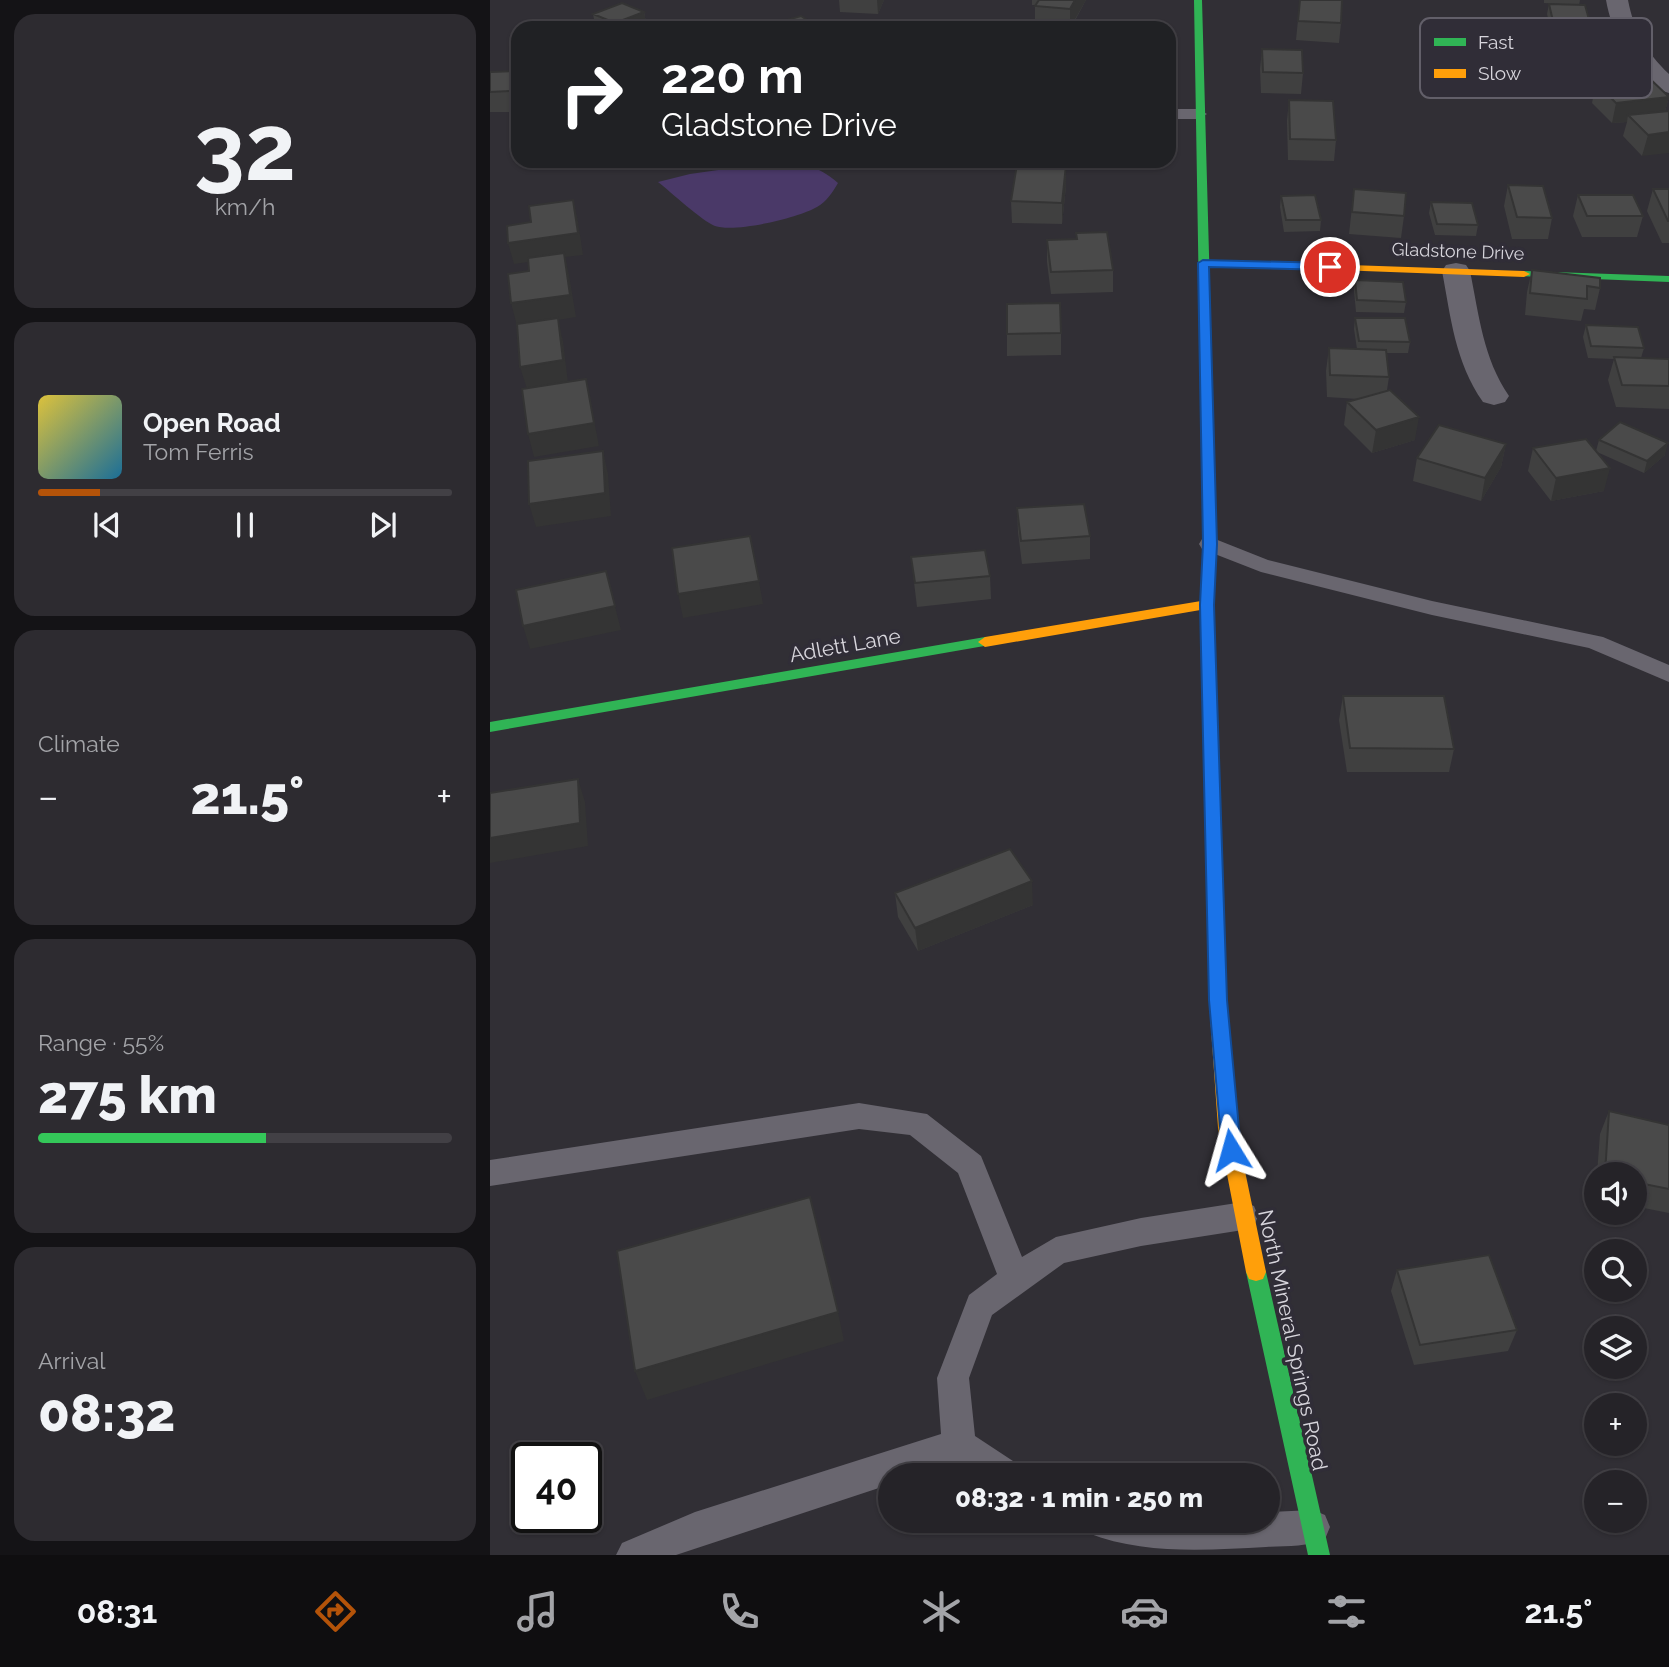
<!DOCTYPE html>
<html lang="en">
<head>
<meta charset="utf-8">
<style>
	body { margin:0; font-family:Raleway,sans-serif; background:#2d2b30; color:#f1f3f6; height:100vh; display:flex; flex-direction:column; font-size:26px; white-space:nowrap }
	* { box-sizing:border-box; margin:0 }
	p { font-size:23px; color:#a3a4a8 }
	.icon { flex:none; width:38px; height:38px; fill:none; stroke:currentColor; stroke-width:2; stroke-linecap:round; stroke-linejoin:round }
	.map { position:relative; flex:1; overflow:hidden }
	.side { display:flex; flex-direction:column; gap:14px; padding:14px; background:#141316; width:490px }
	.side>* { flex:none }
	.hud { position:absolute; left:21px; top:21px; width:665px; height:147px; border-radius:21px; box-shadow:0 2px 5px #0004,0 0 0 2px #424045; background:#202124; color:#fff; overflow:hidden }
	.tools { position:absolute; left:1094px; top:1162px; display:grid; gap:14px }
	.tools a { display:grid; place-items:center; width:63px; height:63px; border-radius:50%; background:#252328; box-shadow:0 2px 5px #0004,0 0 0 2px #424045; font-size:35px }
	.speed { position:absolute; left:21px; top:1442px; display:flex; gap:14px; font-size:35px; font-weight:700; text-align:center }
	.speed>* { display:grid; place-content:center; width:91px; height:91px; border-radius:50%; background:#252328; box-shadow:0 2px 5px #0004,0 0 0 2px #424045; line-height:1 }
	.speed .limit { border:4px solid #111; border-radius:10px; background:#fff; color:#111 }
	.pin { position:absolute; display:grid; place-items:center; width:60px; height:60px; color:#fff; margin:-30px; border:4px solid #fff; border-radius:50%; box-shadow:0 2px 7px #0007 }
	.me { position:absolute; width:77px; margin:-38px; rotate:352deg; stroke-linejoin:round; filter:drop-shadow(0 0 5px #0008) }
	.turn { display:flex; align-items:center; gap:24px; height:147px; padding:0 35px; font-size:32px }
	.turn .icon { width:91px; height:91px; stroke-width:2.5 }
	.turn b { display:block; font-size:49px; line-height:60px }
	.big { font-size:52px; font-weight:800; line-height:1.1 }
	.side .card { flex:1; display:flex; flex-direction:column; justify-content:center; gap:10px; min-width:0; padding:0 24px; border-radius:21px; background:#2d2b30 }
	.side .dial { align-items:center; gap:0 }
	.dial b { font-size:91px; line-height:1 }
	.song { display:flex; align-items:center; gap:21px }
	.cover { width:84px; height:84px; border-radius:10px; background:linear-gradient(135deg,hsl(50 70% 55%),hsl(200 70% 35%)) }
	.played { height:7px; border-radius:4px; background:linear-gradient(90deg,#b45309 15%,#424045 15%) }
	.keys { display:flex; justify-content:space-around; direction:ltr }
	.heat { display:flex; justify-content:space-between; align-items:center; font-size:38px; direction:ltr }
	.charge { height:10px; border-radius:5px; background:linear-gradient(90deg,#34c759 55%,#424045 0) }
	.trip { position:absolute; left:388px; top:1463px; width:402px; height:70px; border-radius:35px; background:#252328; box-shadow:0 2px 5px #0004,0 0 0 2px #424045; font-weight:800; line-height:70px; text-align:center }
	.tabs { display:flex; height:112px; justify-content:space-around; align-items:center; background:#0f0e10; color:#a3a4a8 }
	.tabs .icon { width:49px; height:49px }
	.tabs .current { color:#b45309 }
	.tabs b { font-size:32px; color:#f1f3f6 }
	main { display:flex; flex:1; min-height:0 }
	.map>svg:first-child { display:block }
</style>
</head>
<body>
<main>
<section class="side">
<div class="card dial"><b>32</b><p>km/h</p></div>
<div class="card">
<div class="song"><i class="cover"></i><div><b>Open Road</b><p>Tom Ferris</p></div></div>
<div class="played"></div>
<div class="keys"><svg class="icon" aria-label="previous" viewBox="0 0 24 24"><path d="M18 5L8 12l10 7zM5 5v14"/></svg><svg class="icon" aria-label="pause" viewBox="0 0 24 24"><path d="M8 5v14M16 5v14"/></svg><svg class="icon" aria-label="next" viewBox="0 0 24 24"><path d="M6 5l10 7-10 7zM19 5v14"/></svg></div>
</div>
<div class="card"><p>Climate</p>
<div class="heat"><a>−</a><b class="big">21.5°</b><a>+</a></div>
</div>
<div class="card"><p>Range · 55%</p><b class="big">275 km</b><div class="charge"></div></div>
<div class="card"><p>Arrival</p><b class="big">08:32</b></div>
</section>
<div class="map">
<svg width="1179" height="1555" viewBox="0 0 1179 1555">
	<rect width="100%" height="100%" fill="#312f35"/>
	<path fill="#4a3968" d="M284,162C310,162 328,165 348,183C342,193 337,201 327,207C308,218 245,233 225,226C212,221 181,192 168,182L200,174Z"/>
	<g fill="none" stroke-linecap="round" stroke-linejoin="round">
		<path fill="#69666f" fill-rule="evenodd" d="M679,109H709L717,114L709,119H679Z
			M720,537L778,560L942,601L1113,637L1179,665V682L1099,648L942,615L771,572L712,549L709,544L712,539Z
			M369,1103L437,1114L491,1156L532,1257L566,1237L651,1218L753,1202L764,1206L768,1216L764,1226L753,1230L651,1246L574,1263L502,1315L479,1378L485,1436L526,1463L531,1475H484L466,1463L427,1475H401V1484L186,1555H126L132,1543L205,1512L451,1434L447,1378L479,1295L507,1274L468,1173L420,1135L369,1129L0,1186V1160Z
			M823,1510L835,1515L840,1527L835,1539C817,1547 796,1546 776,1547C718,1550 653,1555 598,1533L593,1521H779V1512Z"/>
		<path fill="#69666f" fill-rule="evenodd" d="M1116,0H1138C1144,31 1156,52 1179,74V93C1145,85 1121,31 1116,0Z
			M966,263L976,265L980,271C989,315 993,358 1019,396L1015,402L1004,405L993,402C965,362 961,318 952,271L956,265Z"/>
		<path fill="#30b455" fill-rule="evenodd" d="M704,0H712L727,544L724,605L733,885L731,890H719L717,885L710,605L713,544Z
			M1034,271L1179,276V282L1030,276V272Z
			M495,637L502,642L500,645L0,732V722Z
			M766,1263L773,1265L776,1272L840,1555H818L756,1272L759,1265Z"/>
		<path fill="#ff9f0a" fill-rule="evenodd" d="M713,260L1034,271L1040,274L1034,277L709,265V261Z
			M717,600L724,605L722,608L495,647L488,642L495,637Z
			M725,879L731,880L733,885L737,1000L746,1128L776,1272L773,1279L766,1281L759,1279L756,1272L728,1128L719,1000L717,885L719,880Z"/>
	</g>
	<path fill="#404040" d="M349,0H394L388,14L350,12Z
		M542,0H596L581,28L545,25V5H542Z
		M810,0L851,23L849,43L806,40Z
		M1054,0H1090L1089,5L1100,23L1099,30L1115,49L1143,67L1140,79L1179,97L1175,111L1152,156L1133,136L1137,122L1122,123L1102,103L1105,88L1076,89L1065,70L1069,50H1071L1066,41L1068,32L1061,31L1057,14L1059,4H1072L1054,3Z
		M154,12L156,22L141,28H115L105,24L103,14Z
		M772,49L813,73L811,94L771,93L770,69Z
		M28,71L26,112H0V72Z
		M799,100L846,140L844,161L798,160L797,121Z
		M1018,185L1062,218L1058,239H1022L1014,206Z
		M576,186L572,224L522,223L521,201Z
		M864,189L914,216L911,238L859,234Z
		M1163,189H1179V243H1172L1157,211Z
		M1088,195L1153,216L1147,237H1092L1083,216Z
		M791,196L831,220L830,231L794,232L790,207Z
		M941,202L988,225L986,236L945,235L939,213Z
		M586,233L623,270V292L561,294L557,262V240L586,239Z
		M1042,270L1110,288L1105,310L1094,309L1091,321L1035,315L1037,292Z
		M865,280L916,302L914,313L866,312L864,291Z
		M865,318L920,342L918,353H897L899,377L897,390L925,440L882,453L854,425L857,402L869,399L837,397L836,371L839,348L867,349L864,329Z
		M1096,325L1154,348L1151,358L1179,359V409L1126,407L1118,380L1124,359L1098,358L1093,337Z
		M571,333V355L517,356V334Z
		M1109,440L1175,455L1154,473L1107,452L1114,491L1061,501L1038,471L1043,448L1106,451Z
		M1016,444L1011,467L991,501L923,481L927,458Z
		M527,508L600,536V559L532,564L528,532Z
		M421,557L500,576L501,599L427,607Z
		M853,696L964,749L959,772H857L849,720Z
		M405,893L543,905L428,951L408,917Z
		M1119,1111L1179,1125V1213L1144,1206V1174H1107L1110,1134Z
		M907,1270L1027,1330L1018,1351L924,1365L901,1291Z"/>
	<path fill="#343434" d="M387,0H394L388,14Z
		M585,0H596L580,28V9Z
		M154,12L156,22L141,28H126L125,23Z
		M28,74V106L26,112L21,91Z
		M1179,97L1173,118L1138,115L1137,122L1122,123L1126,103Z
		M1179,132V153L1152,156L1158,135Z
		M576,165V186L572,224V203Z
		M83,200L88,221L93,255L75,257L79,275L86,317L68,320L73,341L78,383L37,389L30,367L27,326L21,303L75,257L24,264L18,243Z
		M96,379L109,446L44,457L38,434Z
		M929,417L925,440L882,453L886,430Z
		M1178,443L1175,455L1154,473L1157,461Z
		M1016,444L1011,467L991,501L995,478Z
		M113,451L118,474L121,516L46,527L39,504Z
		M1120,468L1114,491L1061,501L1066,478Z
		M116,571L131,630L40,649L33,626Z
		M269,581L273,604L193,618L188,594Z
		M88,779L95,802L98,846L0,863V838Z
		M542,881L543,905L428,951L425,928Z
		M348,1312L354,1341L157,1400L145,1371Z"/>
	<path fill="#4a4a4a" stroke="#343434" stroke-width="2" d="M549,0H585L580,9L545,6Z
		M810,0H852L851,23L808,21Z
		M132,3L154,12L125,23L103,14Z
		M1059,4L1095,5L1100,23L1063,21Z
		M311,16L329,28H274L272,27Z
		M163,20L228,21L224,28H158Z
		M772,49L812,50L813,73L773,72Z
		M28,71V74L21,91L0,92V72Z
		M1158,77L1179,97L1126,103L1106,83Z
		M799,100L843,101L846,140L800,139Z
		M1179,111V132L1158,135L1138,115Z
		M527,164L576,165L572,203L521,201Z
		M1018,185L1053,186L1062,218L1027,217Z
		M864,189L916,193L914,216L862,212Z
		M1163,189H1179V221H1178Z
		M825,195L831,220H796L791,196Z
		M1088,195H1143L1153,216H1097Z
		M83,200L88,233L18,243L17,226L41,222L39,206Z
		M941,202L982,203L988,225L947,224Z
		M617,232L623,270L561,272L557,240L587,239L586,233Z
		M74,253L80,295L21,303L18,274L39,271L38,258Z
		M1042,270L1110,278V288L1097,286V299L1040,293Z
		M865,280L913,282L916,302L867,300Z
		M570,303L571,333L517,334V304Z
		M68,318L73,360L30,367L27,324Z
		M865,318H915L920,342L869,341Z
		M1096,325L1148,327L1154,348L1101,346Z
		M839,348L896,350L899,377L840,375Z
		M1124,357L1179,359V386L1132,385Z
		M96,379L104,423L38,434L32,389Z
		M900,390L929,417L886,430L857,402Z
		M1130,422L1178,443L1157,461L1109,440Z
		M949,425L1016,444L995,478L927,458Z
		M1096,439L1120,468L1066,478L1043,448Z
		M113,451L115,493L39,504L38,461Z
		M594,504L600,536L531,541L527,508Z
		M260,536L269,581L188,594L182,548Z
		M495,550L500,576L425,583L421,557Z
		M116,571L125,606L33,626L26,590Z
		M853,696H954L964,749L860,748Z
		M88,779L90,823L0,838V793Z
		M520,849L542,881L425,928L405,893Z
		M1119,1111L1179,1125V1189L1144,1182V1174H1115Z
		M320,1197L348,1312L145,1371L127,1251Z
		M999,1255L1027,1330L930,1345L907,1270Z"/>
	<path fill="#1a73e8" stroke="#114b97" stroke-width="2" d="M713,260L840,263L845,267L840,270L719,267L727,544L724,605L737,1000L751,1150L748,1156L741,1158L734,1156L732,1150L719,1000L710,605L713,544L708,263Z"/>
	<g text-anchor="middle" dominant-baseline="central" stroke-width="7" stroke-linejoin="round" paint-order="stroke">
		<g font-size="18" fill="#d7d5dc" stroke="#302d37">
			<text transform="translate(968 251) rotate(2)">Gladstone Drive</text>
		</g>
		<g font-size="21" fill="#d7d5dc" stroke="#302d37">
			<text transform="translate(355 645) rotate(-10)">Adlett Lane</text>
			<text transform="translate(803 1340) rotate(78)">North Mineral Springs Road</text>
		</g>
	</g>
	<rect x="930" y="18" width="232" height="80" rx="10" fill="#302d37" stroke="#625f69" stroke-width="2"/>
	<rect x="944" y="38" width="32" height="8" fill="#30b455"/>
	<rect x="944" y="69" width="32" height="9" fill="#ff9f0a"/>
	<g font-size="19" fill="#d7d5dc">
		<text x="988" y="49">Fast</text>
		<text x="988" y="80">Slow</text>
	</g>
</svg>
<div class="tools">
<a><svg class="icon" aria-label="sound" viewBox="0 0 24 24"><path d="M4 9h4l5-4v14l-5-4H4zM17 9q2 3 0 6"/></svg></a>
<a><svg class="icon" aria-label="search" viewBox="0 0 24 24"><circle cx="10" cy="10" r="6"/><path d="M15 15l6 6"/></svg></a>
<a><svg class="icon" aria-label="layers" viewBox="0 0 24 24"><path d="M12 4l9 5-9 5-9-5zM3 14l9 5 9-5"/></svg></a>
<a>+</a>
<a>−</a>
</div>
<div class="speed"><div class="limit">40</div></div>
<div class="pin" style="left:840px;top:267px;background:#d93025"><svg class="icon" aria-label="arrive" viewBox="0 0 24 24"><path d="M6 21V4h12l-3 4 3 4H6"/></svg></div>
<svg class="me" style="left:741px;top:1150px" viewBox="-20 -20 40 40"><path d="M0-17L14 15 0 8-14 15z" fill="#1a73e8" stroke="#fff" stroke-width="4"/></svg>
<div class="trip">08:32 · 1 min · 250 m</div>
<div class="hud">
<div class="turn"><svg class="icon" aria-label="right" viewBox="0 0 24 24"><path d="M7 20v-9h11M14 6l5 5-5 5"/></svg><div><b>220 m</b>Gladstone Drive</div></div>
</div>
</div>
</main>
<nav class="tabs">
<b>08:31</b>
<svg class="icon current" aria-label="directions" viewBox="0 0 24 24"><path d="M12 3l9 9-9 9-9-9zM9 14v-3h6M13 9l2 2-2 2"/></svg>
<svg class="icon" aria-label="music" viewBox="0 0 24 24"><path d="M9 18V5l10-2v13"/><circle cx="6" cy="18" r="3"/><circle cx="16" cy="16" r="3"/></svg>
<svg class="icon" aria-label="phone" viewBox="0 0 24 24"><path d="M5 4h4l2 5-3 2q2 4 5 5l2-3 5 2v4C11 20 4 13 5 4z"/></svg>
<svg class="icon" aria-label="climate" viewBox="0 0 24 24"><path d="M12 3v18M4 7l16 10M4 17L20 7"/></svg>
<svg class="icon" aria-label="car" viewBox="0 0 24 24"><path d="M5 17H2v-5l4-1 3-4h7l3 4 3 1v5h-3M9 17h6M6 11h13"/><circle cx="7" cy="17" r="2"/><circle cx="17" cy="17" r="2"/></svg>
<svg class="icon" aria-label="filters" viewBox="0 0 24 24"><path d="M4 7h16M4 17h16"/><circle cx="9" cy="7" r="2"/><circle cx="15" cy="17" r="2"/></svg>
<b>21.5°</b>
</nav>
</body>
</html>
